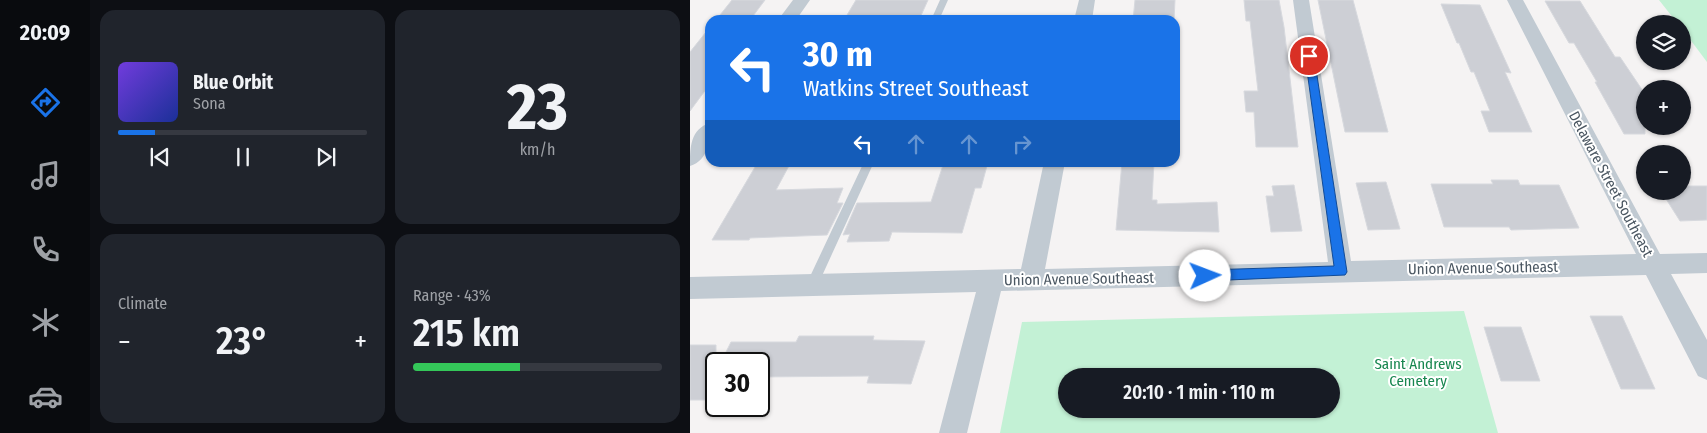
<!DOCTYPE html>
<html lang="en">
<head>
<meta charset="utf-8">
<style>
	body { margin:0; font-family:"Fira Sans Condensed",sans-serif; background:#20242c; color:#f1f3f6; height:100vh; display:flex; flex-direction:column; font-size:19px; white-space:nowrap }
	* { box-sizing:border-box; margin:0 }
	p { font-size:16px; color:#9ea1a6 }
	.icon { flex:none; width:28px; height:28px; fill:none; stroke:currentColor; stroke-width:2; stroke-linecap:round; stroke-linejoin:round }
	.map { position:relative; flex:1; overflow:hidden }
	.sheet { display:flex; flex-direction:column; gap:10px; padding:10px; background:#0d0f14; width:600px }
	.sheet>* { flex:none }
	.banner { position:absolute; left:15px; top:15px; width:475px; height:152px; border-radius:15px; box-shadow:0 1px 4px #0004; background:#1a73e8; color:#fff; overflow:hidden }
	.buttons { position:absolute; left:946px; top:15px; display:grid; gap:10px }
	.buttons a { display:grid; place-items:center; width:55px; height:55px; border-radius:50%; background:#171b24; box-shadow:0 1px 4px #0004; font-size:25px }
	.speed { position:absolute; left:15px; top:352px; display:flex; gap:10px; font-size:25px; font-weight:700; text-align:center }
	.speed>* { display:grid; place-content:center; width:65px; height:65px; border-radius:50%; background:#171b24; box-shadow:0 1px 4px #0004; line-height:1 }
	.speed .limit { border:2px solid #111; border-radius:8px; background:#fff; color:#111 }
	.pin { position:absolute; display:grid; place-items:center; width:42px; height:42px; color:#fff; margin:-21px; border:2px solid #fff; border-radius:50%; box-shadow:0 1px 5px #0007 }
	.me { position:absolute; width:55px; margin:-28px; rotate:88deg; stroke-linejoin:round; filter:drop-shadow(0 0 4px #0008) }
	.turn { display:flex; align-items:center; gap:18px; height:105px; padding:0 15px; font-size:22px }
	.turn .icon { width:65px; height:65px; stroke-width:2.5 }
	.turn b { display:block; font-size:35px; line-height:42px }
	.lanes { display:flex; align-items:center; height:48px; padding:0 15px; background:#0003; justify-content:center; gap:25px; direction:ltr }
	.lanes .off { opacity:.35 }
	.big { font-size:38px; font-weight:600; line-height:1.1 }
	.sheet .tile { flex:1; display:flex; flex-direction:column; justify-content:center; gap:8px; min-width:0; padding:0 18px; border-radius:15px; background:#20242c }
	.sheet .dial { align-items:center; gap:0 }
	.dial b { font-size:65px; line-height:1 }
	.song { display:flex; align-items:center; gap:15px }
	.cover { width:60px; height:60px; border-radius:8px; background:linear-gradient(135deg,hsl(260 70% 55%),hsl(230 70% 35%)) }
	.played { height:5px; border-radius:2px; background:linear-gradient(90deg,#1a73e8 15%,#363941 15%) }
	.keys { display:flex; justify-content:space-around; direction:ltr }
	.heat { display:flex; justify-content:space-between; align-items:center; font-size:28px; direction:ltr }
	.charge { height:8px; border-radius:4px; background:linear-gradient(90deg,#34c759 43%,#363941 0) }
	.sheet .tiles { flex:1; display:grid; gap:10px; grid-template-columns:repeat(2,1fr) }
	.trip { position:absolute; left:368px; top:368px; width:282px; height:50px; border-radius:25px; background:#171b24; box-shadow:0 1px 4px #0004; font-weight:600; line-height:50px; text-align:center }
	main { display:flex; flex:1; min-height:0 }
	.menu { display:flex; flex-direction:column; width:90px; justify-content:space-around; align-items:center; background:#090b0e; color:#9ea1a6 }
	.menu .icon { width:35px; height:35px }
	.menu .current { color:#1a73e8 }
	.menu b { font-size:22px; color:#f1f3f6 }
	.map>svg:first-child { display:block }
</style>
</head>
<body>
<main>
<nav class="menu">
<b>20:09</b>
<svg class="icon current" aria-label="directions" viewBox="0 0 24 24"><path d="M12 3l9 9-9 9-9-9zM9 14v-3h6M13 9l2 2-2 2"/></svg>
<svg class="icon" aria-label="music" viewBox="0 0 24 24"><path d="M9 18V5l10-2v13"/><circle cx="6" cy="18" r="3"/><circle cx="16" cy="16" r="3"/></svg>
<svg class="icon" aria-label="phone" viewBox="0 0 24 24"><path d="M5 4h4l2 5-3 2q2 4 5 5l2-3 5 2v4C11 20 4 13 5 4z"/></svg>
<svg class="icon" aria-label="climate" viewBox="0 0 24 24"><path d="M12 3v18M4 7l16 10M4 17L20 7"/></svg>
<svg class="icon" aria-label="car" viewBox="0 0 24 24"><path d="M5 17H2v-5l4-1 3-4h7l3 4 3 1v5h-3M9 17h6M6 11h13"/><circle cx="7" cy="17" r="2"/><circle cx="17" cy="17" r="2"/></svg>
</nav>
<section class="sheet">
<div class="tiles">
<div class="tile">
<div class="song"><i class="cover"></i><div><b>Blue Orbit</b><p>Sona</p></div></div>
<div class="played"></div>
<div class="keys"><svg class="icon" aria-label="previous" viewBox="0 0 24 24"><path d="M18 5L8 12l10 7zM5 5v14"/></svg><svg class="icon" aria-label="pause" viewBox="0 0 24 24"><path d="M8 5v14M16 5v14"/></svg><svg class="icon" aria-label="next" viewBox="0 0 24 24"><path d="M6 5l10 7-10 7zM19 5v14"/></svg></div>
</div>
<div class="tile dial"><b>23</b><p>km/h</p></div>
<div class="tile"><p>Climate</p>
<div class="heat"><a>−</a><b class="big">23°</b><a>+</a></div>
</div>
<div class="tile"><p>Range · 43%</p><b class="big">215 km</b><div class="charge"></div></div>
</div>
</section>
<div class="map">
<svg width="1017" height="433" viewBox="0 0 1017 433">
	<rect width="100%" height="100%" fill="#f5f3f3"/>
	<path fill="#c3f1d5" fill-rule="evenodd" d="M969,0H1017V62L993,30L992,24H988Z
		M774,311L808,433H310L332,322ZM376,376H641V409H376Z"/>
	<path fill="#cdcfd5" stroke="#d7d9de" d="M42,0H75L60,20H26Z
		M166,0H238L229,20H154Z
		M445,0H485L484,20H443Z
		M554,0H589L594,27L608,147H566L564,112H556L554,91H568L560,21H556Z
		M628,0H663L698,132H655Z
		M855,1H890L925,57H930L955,94V134H934L905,82H907L884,43H879Z
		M751,4L790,5L821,73L815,72L842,132H799L791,111H800L784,72H781L769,43H767Z
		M20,27V84L0,111V52Z
		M68,162H101L86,190L153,188L147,203H153L137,235L60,238L59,240H22Z
		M254,162H298L291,188H285L272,233L202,232L199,241L157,242L160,234L153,235L167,203L241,202Z
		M432,162H464L462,200H467V204L527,202L529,232L426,230Z
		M801,180H828L830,185H869L889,228L821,230L819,227H754L741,184H803Z
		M696,182L710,229L678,230L666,183Z
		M604,185L612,231L581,232L576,196H584L582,186Z
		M992,186H1017V220L990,221L971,191H992Z
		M900,316H932L965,389H931Z
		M794,327H831L850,381H811Z
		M109,336H184L183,340L235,341L221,384L177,383L179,376L69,377V364H30L41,342H106Z
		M0,345H26V400H0Z"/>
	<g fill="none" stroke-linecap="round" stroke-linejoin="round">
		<path fill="#c1cad2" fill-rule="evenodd" d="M250,0H258L249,20H241Z
			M174,162H184L126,289L122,290L118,289L116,285Z"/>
		<path fill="#c1cad2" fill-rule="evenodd" d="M103,0H120L106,20H88Z
			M389,0H405L402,20H384Z
			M603,0H619L661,261L946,254L817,0H833L970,254L1017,253V273L981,274L1017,340V380L1008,376L956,275L311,291L277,433H249L286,292L0,299V277L331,269L354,162H375L355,269L638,262Z
			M20,123C20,140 19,160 0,166C0,148 0,129 20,123Z"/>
	</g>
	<path fill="#1a73e8" stroke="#114b97" d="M619,53L624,56L657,272L655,275L515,281L511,279L509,276L511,272L515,270L644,266L615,56Z"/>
	<g text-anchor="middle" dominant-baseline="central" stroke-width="4" stroke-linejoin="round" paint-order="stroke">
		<g font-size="15" fill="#4a5661" stroke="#fff">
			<text transform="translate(921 184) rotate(62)">Delaware Street Southeast</text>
			<text transform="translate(793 268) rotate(-1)">Union Avenue Southeast</text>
			<text transform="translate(389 279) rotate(-1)">Union Avenue Southeast</text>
		</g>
		<g font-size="15" fill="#17864f" stroke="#fff">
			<text x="728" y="364">Saint Andrews<tspan x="728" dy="17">Cemetery</tspan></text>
		</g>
	</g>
</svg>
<div class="buttons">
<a><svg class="icon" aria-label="layers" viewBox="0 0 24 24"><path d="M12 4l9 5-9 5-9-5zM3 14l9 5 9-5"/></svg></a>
<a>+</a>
<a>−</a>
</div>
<div class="speed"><div class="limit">30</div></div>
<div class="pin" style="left:619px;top:56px;background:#d93025"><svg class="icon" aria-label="arrive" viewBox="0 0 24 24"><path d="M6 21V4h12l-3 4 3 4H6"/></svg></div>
<svg class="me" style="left:515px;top:276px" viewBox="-20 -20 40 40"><circle r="19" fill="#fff"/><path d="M0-13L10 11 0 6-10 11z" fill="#1a73e8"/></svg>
<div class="trip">20:10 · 1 min · 110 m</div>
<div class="banner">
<div class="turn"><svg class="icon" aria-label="left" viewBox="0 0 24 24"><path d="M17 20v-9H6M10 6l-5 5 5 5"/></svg><div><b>30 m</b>Watkins Street Southeast</div></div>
<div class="lanes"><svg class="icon" aria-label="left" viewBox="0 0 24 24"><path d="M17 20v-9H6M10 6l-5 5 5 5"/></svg><svg class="icon off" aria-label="ahead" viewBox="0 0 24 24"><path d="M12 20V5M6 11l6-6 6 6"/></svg><svg class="icon off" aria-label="ahead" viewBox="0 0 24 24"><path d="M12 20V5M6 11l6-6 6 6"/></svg><svg class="icon off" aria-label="right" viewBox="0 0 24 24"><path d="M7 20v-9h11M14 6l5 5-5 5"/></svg></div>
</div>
</div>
</main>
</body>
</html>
